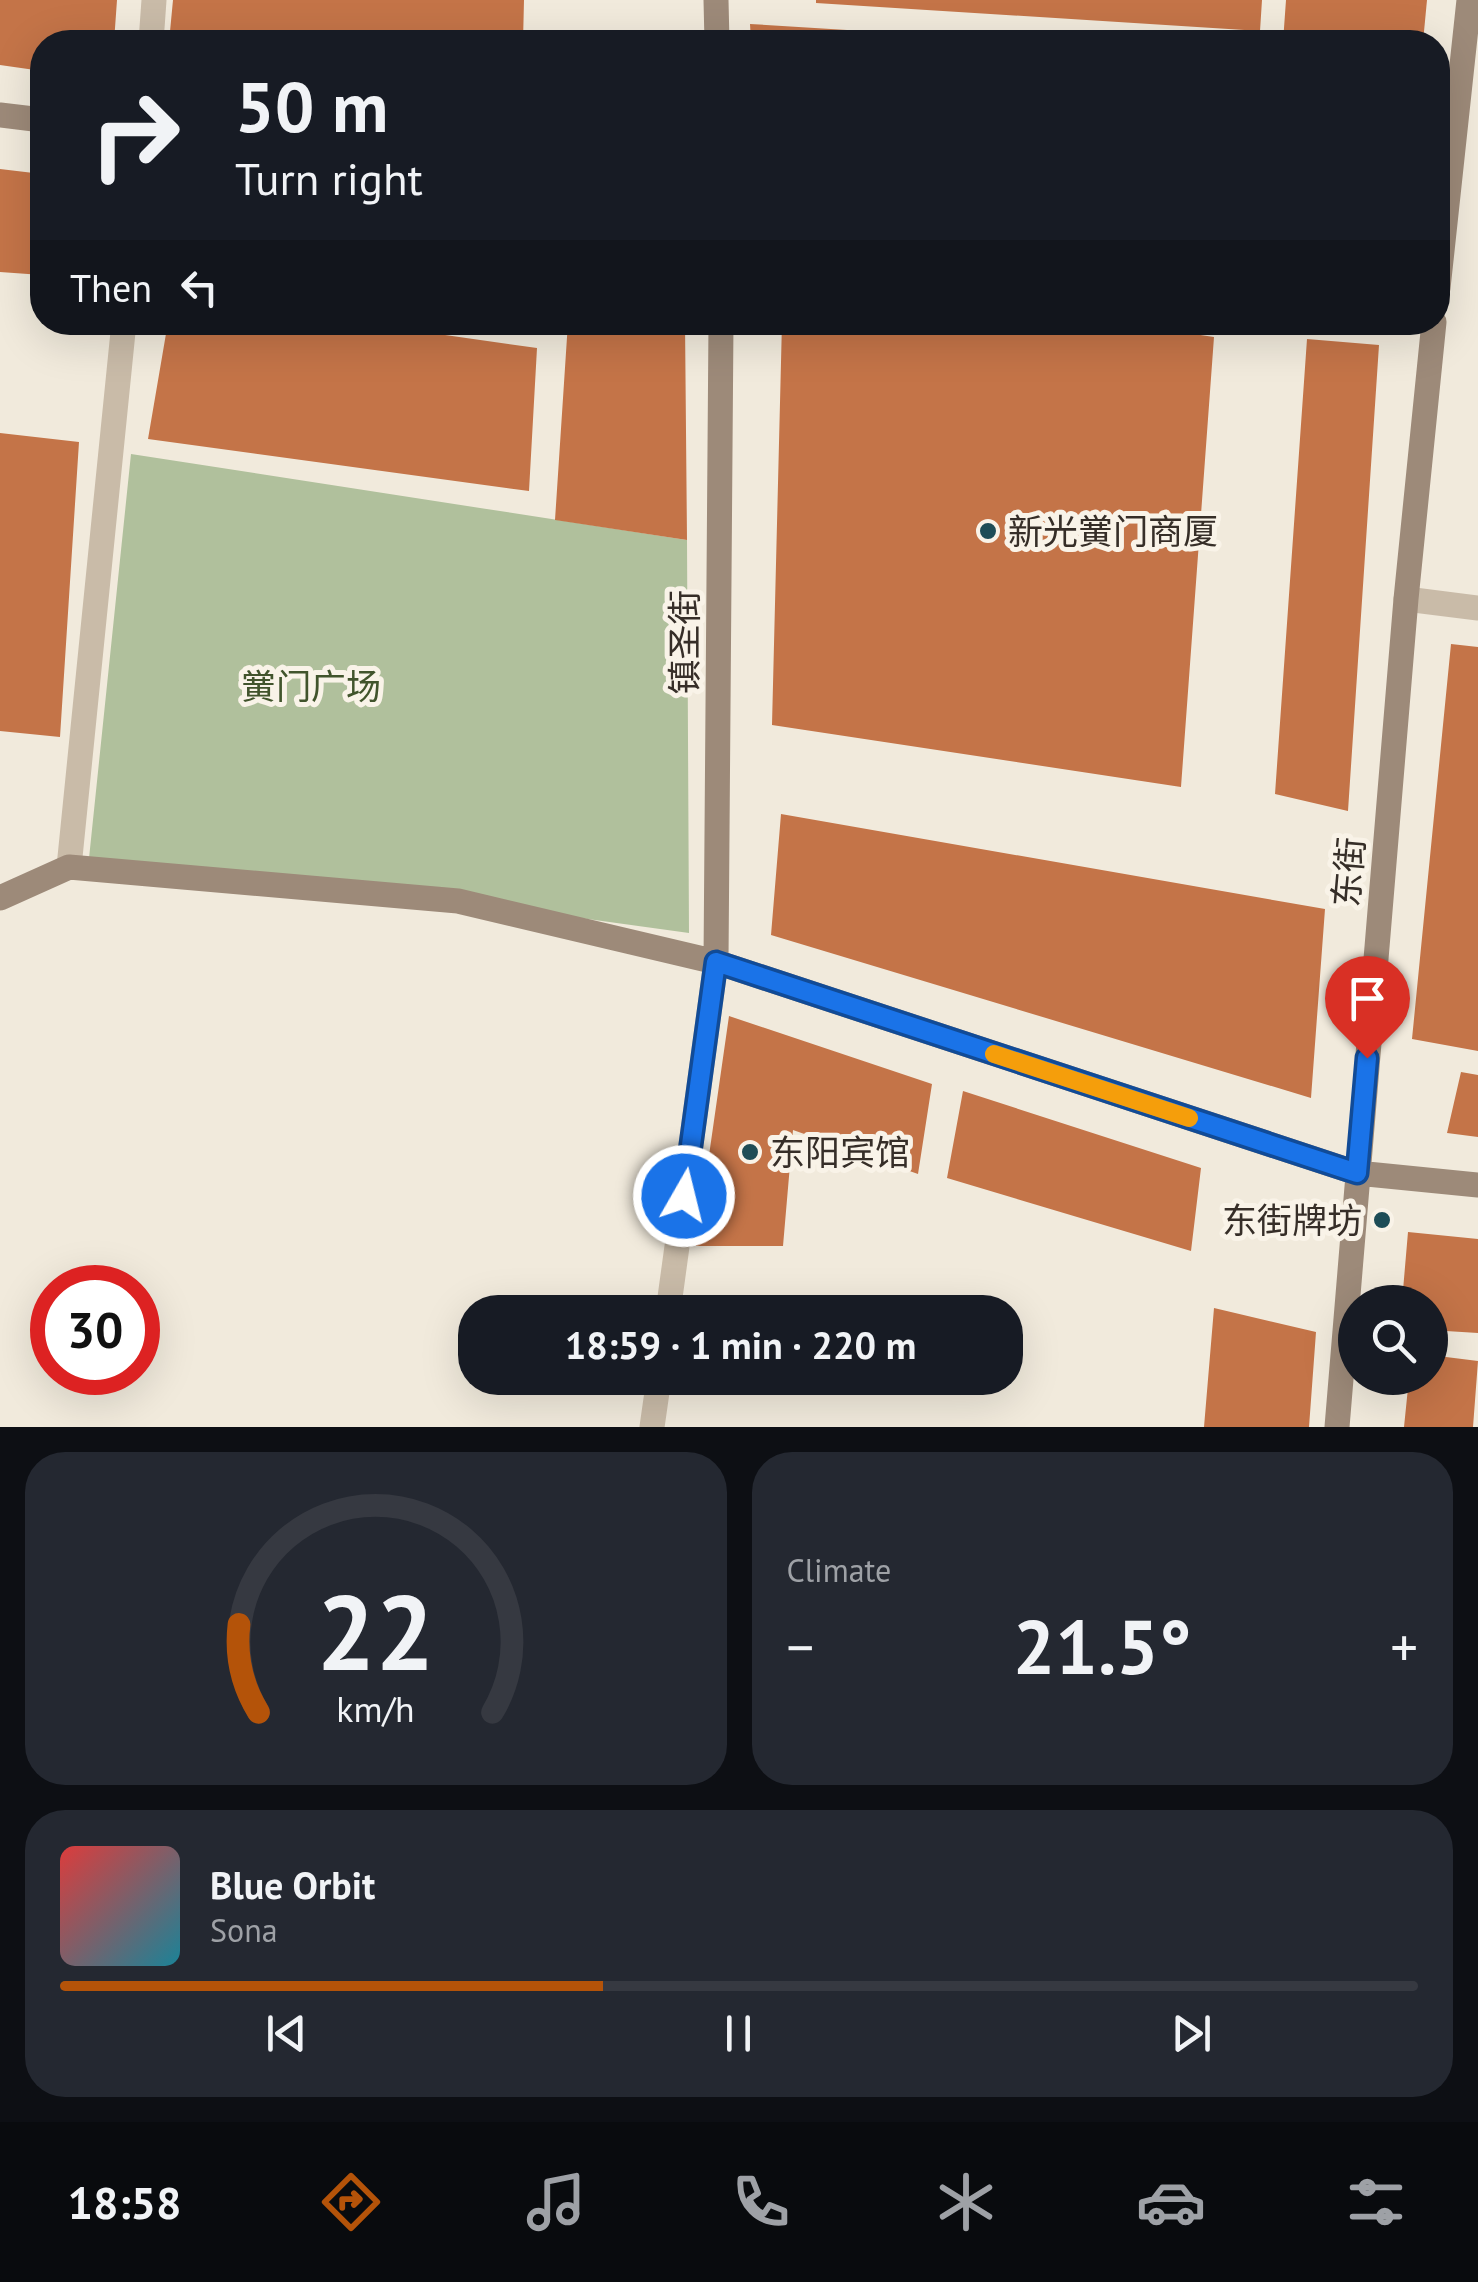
<!DOCTYPE html>
<html lang="en">
<head>
<meta charset="utf-8">
<style>
	body { margin:0; font-family:"PT Sans","Noto Sans SC",sans-serif; background:#242831; color:#f1f3f6; height:100vh; display:flex; flex-direction:column; font-size:38px; white-space:nowrap }
	* { box-sizing:border-box; margin:0 }
	p { font-size:32px; color:#9ea1a6 }
	.icon { flex:none; width:55px; height:55px; fill:none; stroke:currentColor; stroke-width:2; stroke-linecap:round; stroke-linejoin:round }
	.map { position:relative; height:1427px; overflow:hidden }
	.details { display:flex; flex-direction:column; gap:25px; padding:25px; background:#0d0f14; flex:1 }
	.details>* { flex:none }
	.hud { position:absolute; left:30px; top:30px; width:1420px; height:305px; border-radius:40px; box-shadow:0 10px 40px #0002; background:#171b24; color:#f1f3f6; overflow:hidden }
	.buttons { position:absolute; left:1338px; top:1285px; display:grid; gap:20px }
	.buttons a { display:grid; place-items:center; width:110px; height:110px; border-radius:50%; background:#171b24; box-shadow:0 10px 40px #0002; font-size:50px }
	.speed { position:absolute; left:30px; top:1265px; display:flex; gap:20px; font-size:50px; font-weight:700; text-align:center }
	.speed>* { display:grid; place-content:center; width:130px; height:130px; border-radius:50%; background:#171b24; box-shadow:0 10px 40px #0002; line-height:1 }
	.speed .limit { border:15px solid #d22; background:#fff; color:#111 }
	.pin { position:absolute; display:grid; place-items:center; width:85px; height:85px; color:#fff; margin:-102px -42px; border-radius:50% 50% 50% 0; rotate:-45deg; box-shadow:0 0 10px #0007 }
	.pin .icon { rotate:45deg }
	.me { position:absolute; width:110px; margin:-55px; rotate:8deg; stroke-linejoin:round; filter:drop-shadow(0 0 8px #0008) }
	.turn { display:flex; align-items:center; gap:35px; height:210px; padding:0 40px; font-size:45px }
	.turn .icon { width:130px; height:130px; stroke-width:2.5 }
	.turn b { display:block; font-size:70px; line-height:85px }
	.then { display:flex; align-items:center; height:95px; padding:0 40px; background:#0003; gap:20px; font-size:38px }
	.big { font-size:75px; font-weight:600; line-height:1.1 }
	.details .widget { flex:1; display:flex; flex-direction:column; justify-content:center; gap:15px; min-width:0; padding:0 35px; border-radius:40px; background:#242831 }
	.details .dial { align-items:center; gap:0 }
	.dial svg { height:260px; overflow:visible; fill:none; stroke:#363941; stroke-width:7; stroke-linecap:round; text-anchor:middle }
	.dial text { fill:#f1f3f6; stroke:none }
	.song { display:flex; align-items:center; gap:30px }
	.cover { width:120px; height:120px; border-radius:15px; background:linear-gradient(135deg,hsl(0 70% 55%),hsl(190 70% 35%)) }
	.played { height:10px; border-radius:5px; background:linear-gradient(90deg,#b45309 40%,#363941 40%) }
	.keys { display:flex; justify-content:space-around; direction:ltr }
	.heat { display:flex; justify-content:space-between; align-items:center; font-size:55px; direction:ltr }
	.details .tiles { flex:1; display:grid; gap:25px; grid-template-columns:1fr 1fr }
	.widget:last-child { grid-column:span 2 }
	.trip { position:absolute; left:458px; top:1295px; width:565px; height:100px; border-radius:40px; background:#171b24; box-shadow:0 10px 40px #0002; font-weight:600; line-height:100px; text-align:center }
	.menu { display:flex; height:160px; justify-content:space-around; align-items:center; background:#090b0e; color:#9ea1a6 }
	.menu .icon { width:70px; height:70px }
	.menu .on { color:#b45309 }
	.menu b { font-size:45px; color:#f1f3f6 }
	.map>svg:first-child { display:block }
</style>
</head>
<body>
<div class="map">
<svg width="1478" height="1427" viewBox="0 0 1478 1427">
	<rect width="100%" height="100%" fill="#f1eadc"/>
	<path fill="#b0c09c" d="M131,454L687,540L689,933L458,901L88,868Z"/>
	<path fill="#c47448" d="M0,0H117L114,42H42V71L0,65Z
		M173,0H524L523,42H169Z
		M816,0H1262L1260,31L816,3Z
		M1286,0H1427L1423,42H1283Z
		M750,24L1009,40V42H751Z
		M0,169L42,174V275L0,272Z
		M168,322H354L537,348L529,491L148,439Z
		M568,322H685L687,540L555,520Z
		M782,322H1112L1214,337L1181,787L772,725Z
		M1307,339L1379,345L1348,811L1275,794Z
		M0,433L79,442L60,737L0,731Z
		M1451,644L1478,647V1051L1412,1039Z
		M781,814L1325,909L1311,1098L771,935Z
		M729,1016L932,1084L918,1174L793,1130L783,1246H696Z
		M1461,1072L1478,1075V1137L1447,1133Z
		M963,1091L1201,1168L1191,1251L947,1178Z
		M1408,1232L1478,1239V1333L1430,1330V1302H1402Z
		M1214,1308L1316,1332L1309,1427H1204Z
		M1430,1355L1478,1361L1473,1427H1404L1409,1378H1430Z"/>
	<g fill="none" stroke-linecap="round" stroke-linejoin="round">
		<path stroke="#c9bba8" stroke-width="25" d="M151,42L154,0
			M1406,599L1478,608
			M69,867L124,322
			M668,1312L716,962
			M652,1427L659,1378"/>
		<path stroke="#9d8a79" stroke-width="25" d="M716,0L717,42
			M0,115L42,120
			M1438,288L1469,0
			M0,898L69,867L458,901L716,962L1357,1173L1478,1185
			M716,962L721,322
			M1337,1427L1406,599L1434,322"/>
	</g>
	<g fill="none" stroke-linecap="round" stroke-linejoin="round">
		<defs>
			<path id="route" d="M684,1196L716,962L1357,1173L1367,1058"/>
		</defs>
		<use href="#route" stroke="#114b97" stroke-width="25"/>
		<use href="#route" stroke="#1a73e8" stroke-width="18"/>
		<path stroke="#f59e0b" stroke-width="18" d="M994,1054L1189,1118"/>
	</g>
	<g fill="#1e4d57" stroke="#f9f3e8" stroke-width="4">
		<circle cx="988" cy="531" r="10"/>
		<circle cx="750" cy="1152" r="10"/>
		<circle cx="1382" cy="1220" r="10"/>
	</g>
	<g text-anchor="middle" dominant-baseline="central" stroke-width="10" stroke-linejoin="round" paint-order="stroke">
		<g font-size="35" fill="#362e28" stroke="#f9f3e8" text-anchor="start">
			<text x="1008" y="531">新光黉门商厦</text>
			<text x="770" y="1152">东阳宾馆</text>
			<text x="1362" y="1220" text-anchor="end">东街牌坊</text>
		</g>
		<g font-size="35" fill="#362e28" stroke="#f9f3e8">
			<text transform="translate(684 642) rotate(-90)">镇圣街</text>
			<text transform="translate(1348 872) rotate(-85)">东街</text>
		</g>
		<g font-size="35" fill="#41542c" stroke="#f9f3e8">
			<text x="311" y="686">黉门广场</text>
		</g>
	</g>
</svg>
<div class="buttons">
<a><svg class="icon" aria-label="search" viewBox="0 0 24 24"><circle cx="10" cy="10" r="6"/><path d="M15 15l6 6"/></svg></a>
</div>
<div class="speed"><div class="limit">30</div></div>
<div class="pin" style="left:1367px;top:1058px;background:#d93025"><svg class="icon" aria-label="arrive" viewBox="0 0 24 24"><path d="M6 21V4h12l-3 4 3 4H6"/></svg></div>
<svg class="me" style="left:684px;top:1196px" viewBox="-20 -20 40 40"><circle r="17" fill="#1a73e8" stroke="#fff" stroke-width="3"/><path d="M0-11L8 9 0 5-8 9z" fill="#fff"/></svg>
<div class="trip">18:59 · 1 min · 220 m</div>
<div class="hud">
<div class="turn"><svg class="icon" aria-label="right" viewBox="0 0 24 24"><path d="M7 20v-9h11M14 6l5 5-5 5"/></svg><div><b>50 m</b>Turn right</div></div>
<div class="then">Then<svg class="icon" aria-label="left" viewBox="0 0 24 24"><path d="M17 20v-9H6M10 6l-5 5 5 5"/></svg></div>
</div>
</div>
<section class="details">
<div class="tiles">
<div class="widget dial"><svg viewBox="0 0 100 80">
<path d="M14 69A42 42 0 1 1 86 69"/>
<path d="M14 69A42 42 0 0 1 8 42" stroke="#b45309"/>
<text x="50" y="56" font-size="32" font-weight="700">22</text>
<text x="50" y="72" font-size="11">km/h</text>
</svg></div>
<div class="widget"><p>Climate</p>
<div class="heat"><a>−</a><b class="big">21.5°</b><a>+</a></div>
</div>
<div class="widget">
<div class="song"><i class="cover"></i><div><b>Blue Orbit</b><p>Sona</p></div></div>
<div class="played"></div>
<div class="keys"><svg class="icon" aria-label="previous" viewBox="0 0 24 24"><path d="M18 5L8 12l10 7zM5 5v14"/></svg><svg class="icon" aria-label="pause" viewBox="0 0 24 24"><path d="M8 5v14M16 5v14"/></svg><svg class="icon" aria-label="next" viewBox="0 0 24 24"><path d="M6 5l10 7-10 7zM19 5v14"/></svg></div>
</div>
</div>
</section>
<nav class="menu">
<b>18:58</b>
<svg class="icon on" aria-label="directions" viewBox="0 0 24 24"><path d="M12 3l9 9-9 9-9-9zM9 14v-3h6M13 9l2 2-2 2"/></svg>
<svg class="icon" aria-label="music" viewBox="0 0 24 24"><path d="M9 18V5l10-2v13"/><circle cx="6" cy="18" r="3"/><circle cx="16" cy="16" r="3"/></svg>
<svg class="icon" aria-label="phone" viewBox="0 0 24 24"><path d="M5 4h4l2 5-3 2q2 4 5 5l2-3 5 2v4C11 20 4 13 5 4z"/></svg>
<svg class="icon" aria-label="climate" viewBox="0 0 24 24"><path d="M12 3v18M4 7l16 10M4 17L20 7"/></svg>
<svg class="icon" aria-label="car" viewBox="0 0 24 24"><path d="M5 17H2v-5l4-1 3-4h7l3 4 3 1v5h-3M9 17h6M6 11h13"/><circle cx="7" cy="17" r="2"/><circle cx="17" cy="17" r="2"/></svg>
<svg class="icon" aria-label="filters" viewBox="0 0 24 24"><path d="M4 7h16M4 17h16"/><circle cx="9" cy="7" r="2"/><circle cx="15" cy="17" r="2"/></svg>
</nav>
</body>
</html>
